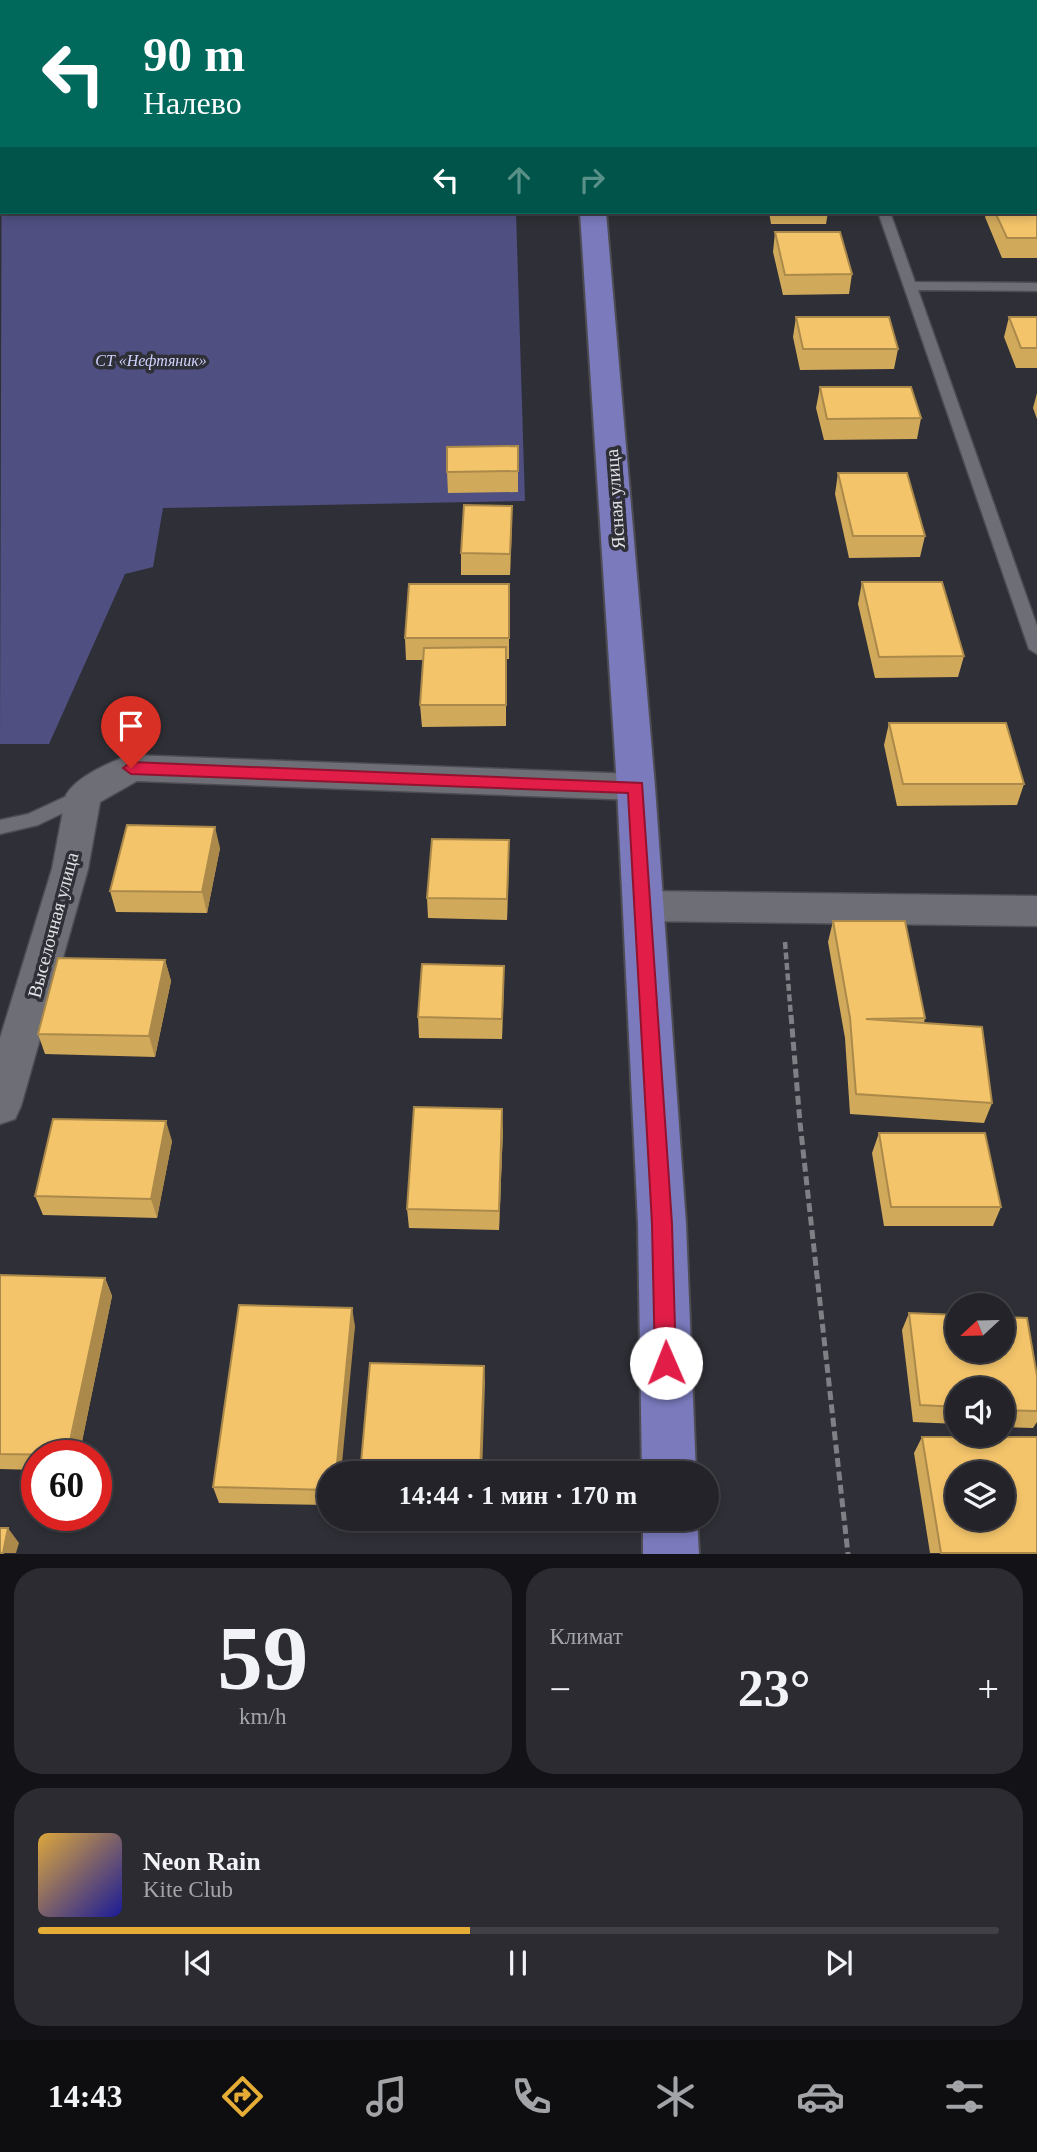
<!DOCTYPE html>
<html lang="ru">
<head>
<meta charset="utf-8">
<style>
	body { margin:0; font-family:"Times New Roman",serif; background:#2b2b31; color:#f1f3f6; height:100vh; display:flex; flex-direction:column; font-size:26px; white-space:nowrap }
	* { box-sizing:border-box; margin:0 }
	p { font-size:23px; color:#a3a4a8 }
	.icon { flex:none; width:38px; height:38px; fill:none; stroke:currentColor; stroke-width:2; stroke-linecap:round; stroke-linejoin:round }
	.map { position:relative; height:1554px; overflow:hidden }
	.sheet { display:flex; flex-direction:column; gap:14px; padding:14px; background:#131317; flex:1 }
	.sheet>* { flex:none }
	.guide { position:absolute; left:0px; top:0px; width:1038px; height:214px; box-shadow:0 4px 10px #0003,0 0 0 2px #404046; background:#00695c; color:#fff; overflow:hidden }
	.needle { width:46px; rotate:248deg }
	.controls { position:absolute; left:945px; top:1293px; display:grid; gap:14px }
	.controls a { display:grid; place-items:center; width:70px; height:70px; border-radius:50%; background:#232329; box-shadow:0 4px 10px #0003,0 0 0 2px #404046; font-size:35px }
	.speed { position:absolute; left:21px; top:1440px; display:flex; gap:14px; font-size:35px; font-weight:700; text-align:center }
	.speed>* { display:grid; place-content:center; width:91px; height:91px; border-radius:50%; background:#232329; box-shadow:0 4px 10px #0003,0 0 0 2px #404046; line-height:1 }
	.speed .limit { border:10px solid #d22; background:#fff; color:#111 }
	.pin { position:absolute; display:grid; place-items:center; width:60px; height:60px; color:#fff; margin:-72px -30px; border-radius:50% 50% 50% 0; rotate:-45deg; box-shadow:0 0 7px #0007 }
	.pin .icon { rotate:45deg }
	.me { position:absolute; width:77px; margin:-38px; rotate:359deg; stroke-linejoin:round; filter:drop-shadow(0 0 5px #0008) }
	.turn { display:flex; align-items:center; gap:24px; height:147px; padding:0 28px; font-size:32px }
	.turn .icon { width:91px; height:91px; stroke-width:2.5 }
	.turn b { display:block; font-size:49px; line-height:60px }
	.lanes { display:flex; align-items:center; height:66px; padding:0 28px; background:#0003; justify-content:center; gap:35px; direction:ltr }
	.lanes .off { opacity:.35 }
	.big { font-size:52px; font-weight:700; line-height:1.1 }
	.sheet .tile { flex:1; display:flex; flex-direction:column; justify-content:center; gap:10px; min-width:0; padding:0 24px; border-radius:28px; background:#2b2b31 }
	.sheet .dial { align-items:center; gap:0 }
	.dial b { font-size:91px; line-height:1 }
	.song { display:flex; align-items:center; gap:21px }
	.cover { width:84px; height:84px; border-radius:10px; background:linear-gradient(135deg,hsl(40 70% 55%),hsl(240 70% 35%)) }
	.played { height:7px; border-radius:4px; background:linear-gradient(90deg,#e5ad36 45%,#404046 45%) }
	.keys { display:flex; justify-content:space-around; direction:ltr }
	.heat { display:flex; justify-content:space-between; align-items:center; font-size:38px; direction:ltr }
	.sheet .tiles { flex:1; display:grid; gap:14px; grid-template-columns:1fr 1fr }
	.tile:last-child { grid-column:span 2 }
	.trip { position:absolute; left:317px; top:1461px; width:402px; height:70px; border-radius:35px; background:#232329; box-shadow:0 4px 10px #0003,0 0 0 2px #404046; font-weight:700; line-height:70px; text-align:center }
	.dock { display:flex; height:112px; justify-content:space-around; align-items:center; background:#0e0e10; color:#a3a4a8 }
	.dock .icon { width:49px; height:49px }
	.dock .current { color:#e5ad36 }
	.dock b { font-size:32px; color:#f1f3f6 }
	.map>svg:first-child { display:block }
</style>
</head>
<body>
<div class="map">
<svg width="1037" height="1554" viewBox="0 0 1037 1554">
	<rect width="100%" height="100%" fill="#2f2f37"/>
	<path fill="#4f5081" d="M45,0H509V2H43Z
		M2,47V212H516L525,501L163,508L153,567L125,574L49,744H0Z"/>
	<g fill="none" stroke-linecap="round" stroke-linejoin="round">
		<defs>
			<path id="lane" d="M31,0H41L29,2Z
				M824,0H834L835,2H825Z
				M2,29V37H0V30Z
				M1036,168H1037V174H1036Z
				M878,212H890L915,282L1037,283V291L918,290L1037,626V654L1029,649Z
				M84,788L90,790L93,795L90,800L38,825L0,834V820L28,814Z"/>
			<path id="street" d="M1003,0H1023L1024,2H1004Z
				M1036,36H1037V50H1036Z
				M1036,88H1037V100H1036Z
				M131,755L636,774L648,778L654,787L648,796L636,800L137,781L100,802L88,869L21,1106L15,1119L0,1124V1038L52,869L66,795C77,776 110,762 131,755Z
				M643,891L1037,896V926L643,921L630,916L624,906L630,896Z"/>
			<path id="primary" d="M566,0H588V2H566Z
				M580,212H606L655,787L686,1224L696,1474H642L638,1224L617,787Z
				M643,1519H697L699,1554H643Z"/>
		</defs>
		<use href="#lane" stroke="#4c4c52" stroke-width="3"/>
		<use href="#street" stroke="#4c4c52" stroke-width="3"/>
		<use href="#primary" stroke="#4c4c52" stroke-width="4"/>
		<path stroke="#7f7f86" stroke-width="4.5" stroke-dasharray="7 3.5" stroke-linecap="butt" d="M785,942L791,1017"/>
		<path stroke="#7f7f86" stroke-width="5" stroke-dasharray="9 4.5" stroke-linecap="butt" d="M791,1015L800,1123L848,1554"/>
		<use href="#lane" fill="#6e6e77" fill-rule="evenodd"/>
		<use href="#street" fill="#6e6e77" fill-rule="evenodd"/>
		<use href="#primary" fill="#7b7abd" fill-rule="evenodd"/>
	</g>
	<path fill="#d1a95b" d="M906,0H958L957,2H907Z
		M1037,197V258H1002L985,217L986,212H1036Z
		M769,212H828L826,224H771Z
		M775,232L852,274L849,294L783,295L773,252Z
		M796,317L898,349L894,369L800,370L793,337Z
		M1009,317H1037V368H1016L1004,337Z
		M820,387L921,418L917,439L824,440L816,408Z
		M1037,393V419L1033,408Z
		M518,471V492L448,493L447,472Z
		M838,473L925,536L920,557L849,558L835,494Z
		M512,506L510,575H461V553Z
		M862,582L964,656L958,677L875,678L858,604Z
		M509,584V659H506V726L422,727L420,705L423,660H406L405,638Z
		M889,723L1024,784L1017,805L897,806L884,745Z
		M509,840L507,920L428,918L427,898Z
		M220,848L207,913L116,912L110,891Z
		M833,921L925,1018L924,1023L992,1103L984,1123L850,1114L845,1038L828,942Z
		M165,960L171,981L155,1057L45,1054L38,1034Z
		M504,966L502,1039L419,1038L418,1017Z
		M503,1129L499,1230L409,1228L407,1209Z
		M879,1133L1001,1207L993,1226H884L872,1153Z
		M172,1141L157,1218L43,1215L35,1196Z
		M0,1275L105,1278L112,1296L79,1456H37V1470L0,1469Z
		M909,1313L1037,1376V1422L1033,1428L1003,1427V1390H957V1424L913,1422L902,1330Z
		M355,1326L329,1474V1505L219,1503L213,1487Z
		M922,1437L1037,1553H930L914,1453Z"/>
	<path fill="#aa894a" d="M512,506V527L510,575V554Z
		M215,827L220,848L207,913L202,892Z
		M509,840V861L507,920V899Z
		M165,960L171,981L155,1057L149,1036Z
		M504,966V986L502,1039V1019Z
		M502,1109L503,1129L499,1230V1211Z
		M166,1121L172,1141L157,1218L151,1199Z
		M105,1278L112,1296L79,1456H68Z
		M352,1308L355,1326L341,1474H336Z
		M484,1366L485,1383L482,1474H480Z
		M8,1528L19,1543L16,1553H3Z"/>
	<path fill="#f3c46a" stroke="#aa894a" stroke-width="2" fill-rule="evenodd" d="M720,0H793L794,2H720Z
		M1036,197H1037V238H1007L995,212H1036Z
		M775,232H840L852,274L785,275Z
		M796,317H889L898,349H803Z
		M1009,317H1037V348H1021Z
		M820,387H911L921,418L827,419Z
		M518,446V471L447,472V447Z
		M838,473H907L925,536H853Z
		M464,505L512,506L510,554L461,553Z
		M862,582H942L964,656L879,657Z
		M409,584H509V638H405Z
		M506,647V705H420L424,648Z
		M889,723H1006L1024,784H903Z
		M127,825L215,827L202,892L110,891Z
		M432,839L509,840L507,899L427,898Z
		M833,921H905L925,1018L866,1019L982,1027L992,1103L856,1094L850,1018Z
		M58,958L165,960L149,1036L38,1034Z
		M422,964L504,966L502,1019L418,1017Z
		M414,1107L502,1109L499,1211L407,1209Z
		M53,1119L166,1121L151,1199L35,1196Z
		M879,1133H985L1001,1207H891Z
		M0,1275L105,1278L67,1455L0,1454Z
		M239,1305L352,1308L336,1474H329V1490L213,1487Z
		M909,1313L957,1315V1351H1003V1317L1027,1318L1037,1376V1411L1003,1410V1390H957V1407L920,1405Z
		M370,1363L484,1366L480,1474H360Z
		M922,1437H1037V1553H941ZM957,1474H1003V1519H957Z
		M0,1528H8L3,1553H0Z"/>
	<path fill="#e11d48" stroke="#92132f" stroke-width="2" d="M131,762L642,783L672,1224L676,1363L673,1370L666,1373L658,1370L655,1363L652,1224L628,793L131,774L123,768Z"/>
	<g text-anchor="middle" dominant-baseline="central" stroke-width="7" stroke-linejoin="round" paint-order="stroke">
		<g font-size="16" font-style="italic" fill="#d0d2fe" stroke="#2f2f37">
			<text x="151" y="360">СТ «Нефтяник»</text>
		</g>
		<g font-size="19" fill="#e2e2e7" stroke="#2f2f37">
			<text transform="translate(615 499) rotate(-94)">Ясная улица</text>
			<text transform="translate(53 925) rotate(-75)">Выселочная улица</text>
		</g>
	</g>
</svg>
<div class="controls">
<a><svg class="needle" viewBox="-14 -14 28 28"><path d="M0-13l5 13h-10z" fill="#e53935"/><path d="M0 13l5-13h-10z" fill="#a3a4a8"/></svg></a>
<a><svg class="icon" aria-label="sound" viewBox="0 0 24 24"><path d="M4 9h4l5-4v14l-5-4H4zM17 9q2 3 0 6"/></svg></a>
<a><svg class="icon" aria-label="layers" viewBox="0 0 24 24"><path d="M12 4l9 5-9 5-9-5zM3 14l9 5 9-5"/></svg></a>
</div>
<div class="speed"><div class="limit">60</div></div>
<div class="pin" style="left:131px;top:768px;background:#d93025"><svg class="icon" aria-label="arrive" viewBox="0 0 24 24"><path d="M6 21V4h12l-3 4 3 4H6"/></svg></div>
<svg class="me" style="left:666px;top:1363px" viewBox="-20 -20 40 40"><circle r="19" fill="#fff"/><path d="M0-13L10 11 0 6-10 11z" fill="#e11d48"/></svg>
<div class="trip">14:44 · 1 мин · 170 m</div>
<div class="guide">
<div class="turn"><svg class="icon" aria-label="left" viewBox="0 0 24 24"><path d="M17 20v-9H6M10 6l-5 5 5 5"/></svg><div><b>90 m</b>Налево</div></div>
<div class="lanes"><svg class="icon" aria-label="left" viewBox="0 0 24 24"><path d="M17 20v-9H6M10 6l-5 5 5 5"/></svg><svg class="icon off" aria-label="ahead" viewBox="0 0 24 24"><path d="M12 20V5M6 11l6-6 6 6"/></svg><svg class="icon off" aria-label="right" viewBox="0 0 24 24"><path d="M7 20v-9h11M14 6l5 5-5 5"/></svg></div>
</div>
</div>
<section class="sheet">
<div class="tiles">
<div class="tile dial"><b>59</b><p>km/h</p></div>
<div class="tile"><p>Климат</p>
<div class="heat"><a>−</a><b class="big">23°</b><a>+</a></div>
</div>
<div class="tile">
<div class="song"><i class="cover"></i><div><b>Neon Rain</b><p>Kite Club</p></div></div>
<div class="played"></div>
<div class="keys"><svg class="icon" aria-label="previous" viewBox="0 0 24 24"><path d="M18 5L8 12l10 7zM5 5v14"/></svg><svg class="icon" aria-label="pause" viewBox="0 0 24 24"><path d="M8 5v14M16 5v14"/></svg><svg class="icon" aria-label="next" viewBox="0 0 24 24"><path d="M6 5l10 7-10 7zM19 5v14"/></svg></div>
</div>
</div>
</section>
<nav class="dock">
<b>14:43</b>
<svg class="icon current" aria-label="directions" viewBox="0 0 24 24"><path d="M12 3l9 9-9 9-9-9zM9 14v-3h6M13 9l2 2-2 2"/></svg>
<svg class="icon" aria-label="music" viewBox="0 0 24 24"><path d="M9 18V5l10-2v13"/><circle cx="6" cy="18" r="3"/><circle cx="16" cy="16" r="3"/></svg>
<svg class="icon" aria-label="phone" viewBox="0 0 24 24"><path d="M5 4h4l2 5-3 2q2 4 5 5l2-3 5 2v4C11 20 4 13 5 4z"/></svg>
<svg class="icon" aria-label="climate" viewBox="0 0 24 24"><path d="M12 3v18M4 7l16 10M4 17L20 7"/></svg>
<svg class="icon" aria-label="car" viewBox="0 0 24 24"><path d="M5 17H2v-5l4-1 3-4h7l3 4 3 1v5h-3M9 17h6M6 11h13"/><circle cx="7" cy="17" r="2"/><circle cx="17" cy="17" r="2"/></svg>
<svg class="icon" aria-label="filters" viewBox="0 0 24 24"><path d="M4 7h16M4 17h16"/><circle cx="9" cy="7" r="2"/><circle cx="15" cy="17" r="2"/></svg>
</nav>
</body>
</html>
